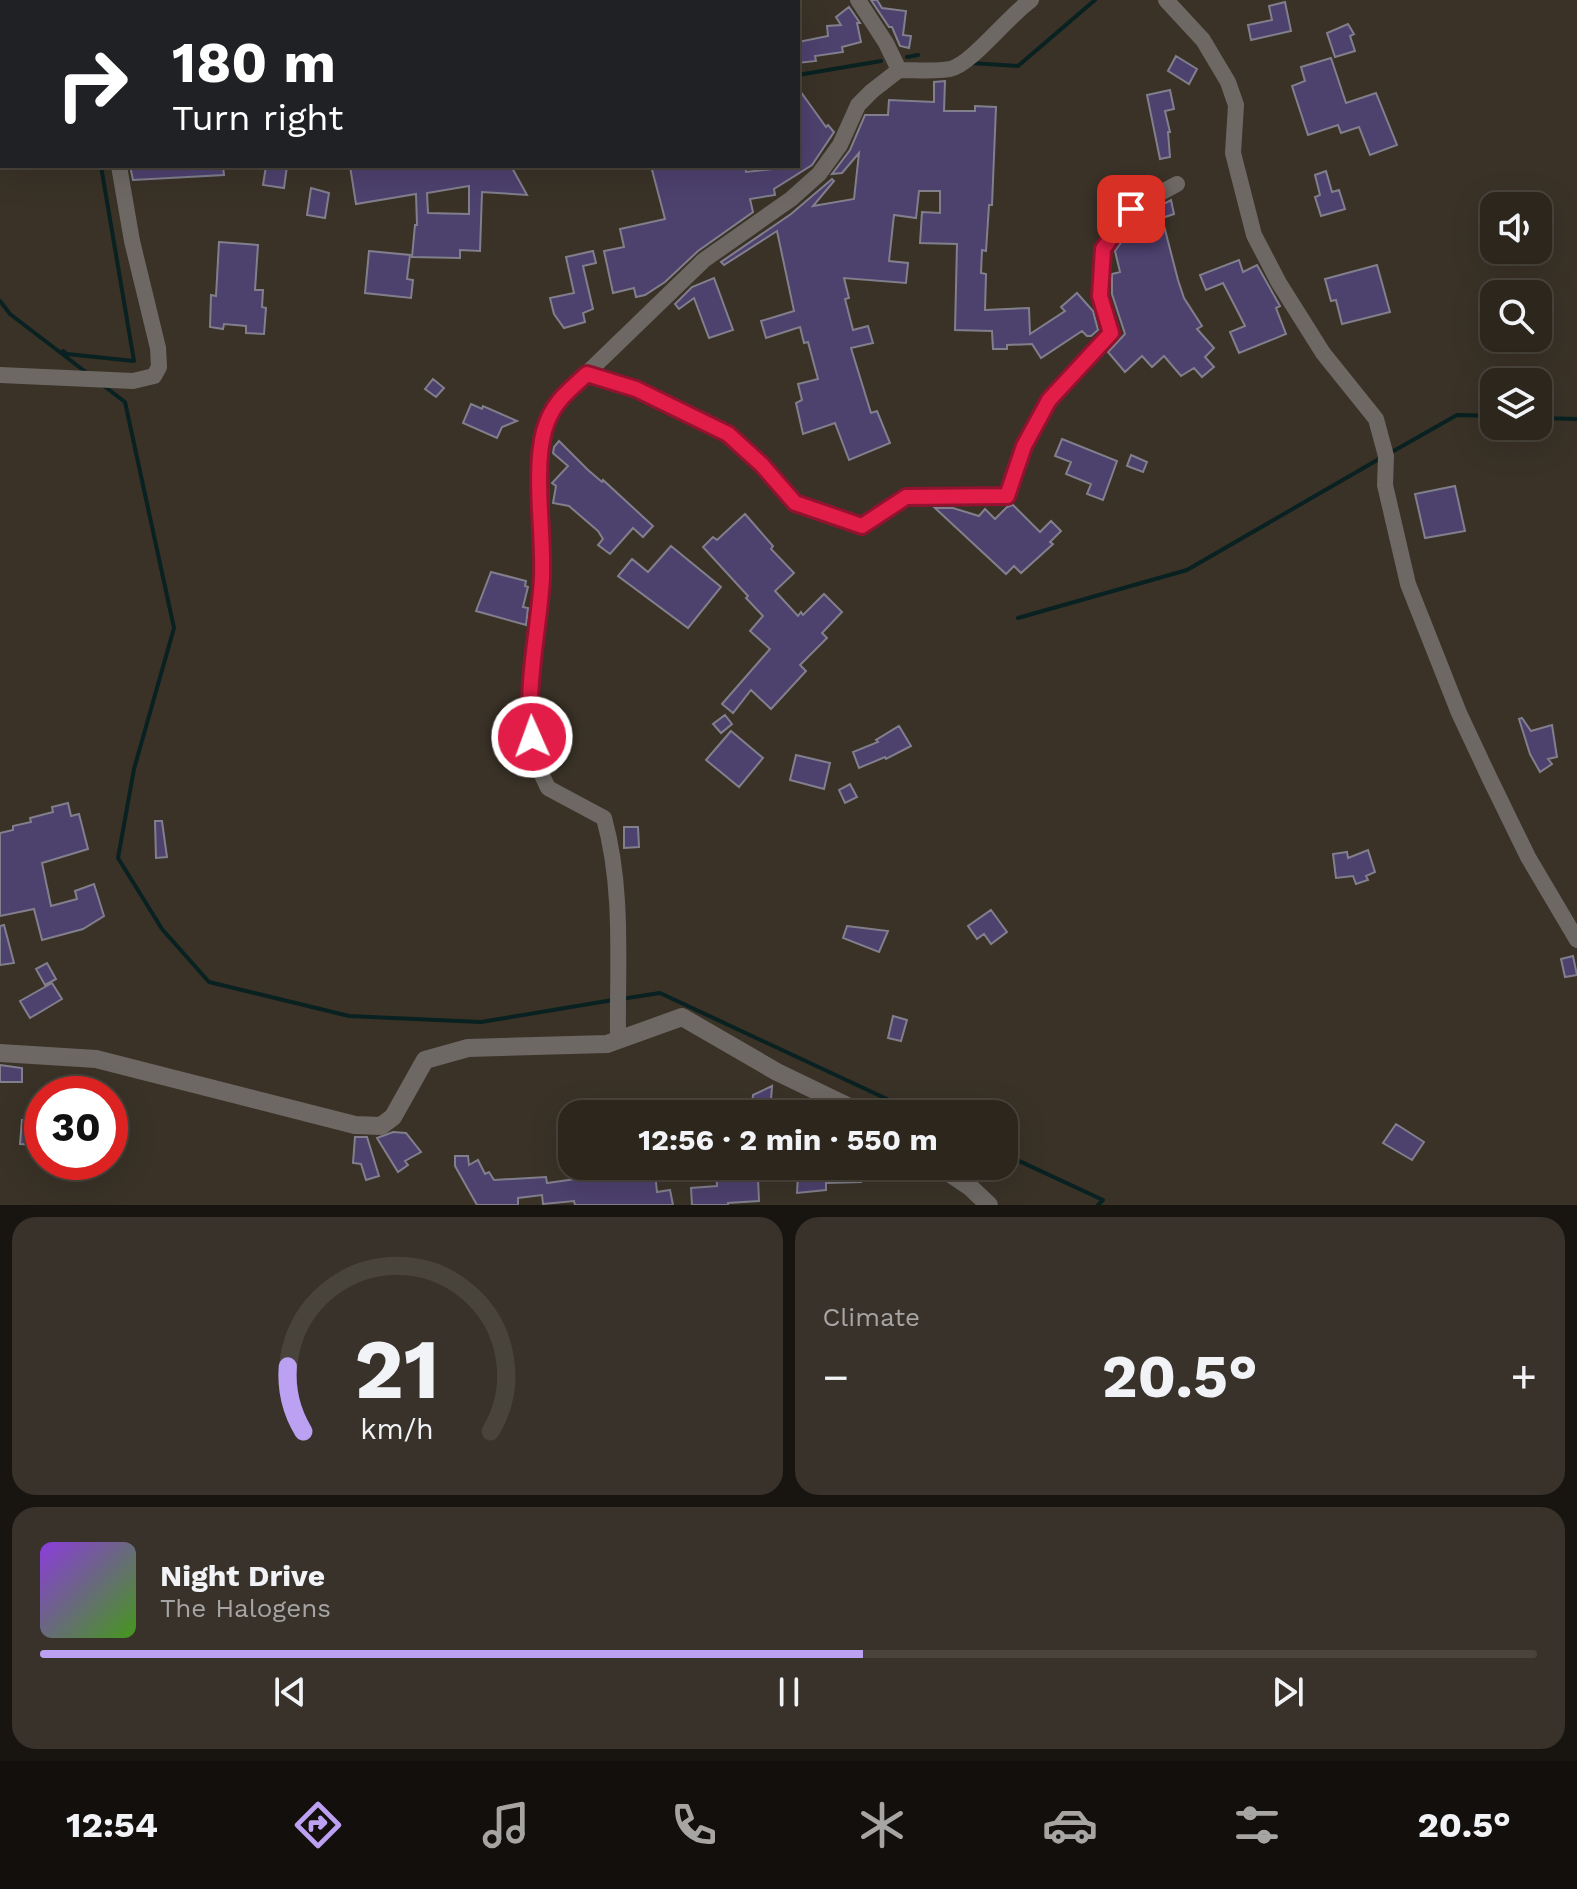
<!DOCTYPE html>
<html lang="en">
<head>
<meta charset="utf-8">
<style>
	body { margin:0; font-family:"Work Sans",sans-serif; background:#38322a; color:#f1f3f6; height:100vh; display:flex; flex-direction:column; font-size:30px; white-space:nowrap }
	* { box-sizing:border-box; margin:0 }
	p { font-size:26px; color:#a6a5a4 }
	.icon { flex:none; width:44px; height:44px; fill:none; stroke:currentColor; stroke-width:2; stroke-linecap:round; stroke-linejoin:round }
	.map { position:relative; height:1205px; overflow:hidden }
	.panel { display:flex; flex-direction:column; gap:12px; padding:12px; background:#181510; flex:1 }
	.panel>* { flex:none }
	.banner { position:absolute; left:0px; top:0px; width:800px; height:168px; box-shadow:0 8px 32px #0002,0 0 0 2px #48433b; background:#202124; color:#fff; overflow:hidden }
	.fabs { position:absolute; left:1480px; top:192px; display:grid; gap:16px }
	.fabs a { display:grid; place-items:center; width:72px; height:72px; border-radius:16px; background:#2c261d; box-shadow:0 8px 32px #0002,0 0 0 2px #48433b; font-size:40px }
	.speed { position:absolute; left:24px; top:1076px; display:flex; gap:16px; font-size:40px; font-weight:700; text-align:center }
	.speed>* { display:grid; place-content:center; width:104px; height:104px; border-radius:50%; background:#2c261d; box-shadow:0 8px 32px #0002,0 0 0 2px #48433b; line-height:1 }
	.speed .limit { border:12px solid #d22; background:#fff; color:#111 }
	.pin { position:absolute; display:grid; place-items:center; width:68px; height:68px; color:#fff; margin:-34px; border-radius:16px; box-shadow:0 4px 12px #0006 }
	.me { position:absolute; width:88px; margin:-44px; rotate:358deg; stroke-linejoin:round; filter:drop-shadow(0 0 6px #0008) }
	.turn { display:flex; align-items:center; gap:28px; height:168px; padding:0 40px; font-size:36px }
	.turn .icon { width:104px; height:104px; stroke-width:2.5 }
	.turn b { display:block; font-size:56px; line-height:68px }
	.big { font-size:60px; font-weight:700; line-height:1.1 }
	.panel .tile { flex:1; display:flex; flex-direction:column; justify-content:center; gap:12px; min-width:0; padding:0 28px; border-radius:24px; background:#38322a }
	.panel .dial { align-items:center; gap:0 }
	.dial svg { height:208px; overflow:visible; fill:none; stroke:#48433b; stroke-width:7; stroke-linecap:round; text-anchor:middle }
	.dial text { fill:#f1f3f6; stroke:none }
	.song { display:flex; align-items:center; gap:24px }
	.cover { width:96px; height:96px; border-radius:12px; background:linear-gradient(135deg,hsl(270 70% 55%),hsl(100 70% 35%)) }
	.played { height:8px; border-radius:4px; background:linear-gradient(90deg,#bca0f2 55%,#48433b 55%) }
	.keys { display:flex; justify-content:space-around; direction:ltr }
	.heat { display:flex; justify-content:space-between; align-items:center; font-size:44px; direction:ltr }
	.panel .tiles { flex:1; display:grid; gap:12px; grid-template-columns:1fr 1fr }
	.tile:last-child { grid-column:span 2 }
	.trip { position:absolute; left:558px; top:1100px; width:460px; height:80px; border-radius:24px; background:#2c261d; box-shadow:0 8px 32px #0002,0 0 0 2px #48433b; font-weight:700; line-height:80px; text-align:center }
	.menu { display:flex; height:128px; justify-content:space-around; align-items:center; background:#120f0c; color:#a6a5a4 }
	.menu .icon { width:56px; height:56px }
	.menu .active { color:#bca0f2 }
	.menu b { font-size:36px; color:#f1f3f6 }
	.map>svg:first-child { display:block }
</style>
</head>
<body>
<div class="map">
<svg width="1577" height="1205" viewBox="0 0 1577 1205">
	<rect width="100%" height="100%" fill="#3a3227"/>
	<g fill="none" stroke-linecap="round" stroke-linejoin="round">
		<path stroke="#092121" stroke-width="4" d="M907,57L918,55
			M971,63L1018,66L1095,0
			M798,75L881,61
			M0,301L10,314L87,373
			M63,351L67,354L134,361L101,166
			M104,386L125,402L174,628L134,769L118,858L162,929L209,982L349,1016L481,1022L613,1000
			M1538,418L1577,419
			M1390,453L1457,415L1494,416
			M1018,618L1187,570L1379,459
			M621,999L660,993L919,1114
			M1004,1154L1103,1200L1098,1205"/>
	</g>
	<path fill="#4d416e" stroke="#827f8d" stroke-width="2" fill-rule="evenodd" d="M871,0H877L882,8L906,11L903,35L911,36L909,48L900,46L892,27H889Z
		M1285,2L1291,31L1251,40L1248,25L1272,20L1269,6Z
		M849,7L860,23H857L861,42L842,47L843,52L815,56L816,61L798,63V42L828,36L827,26L841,25L836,17Z
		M1348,24L1354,34L1350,36L1355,51L1335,57L1327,33Z
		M1176,56L1197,69L1189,84L1168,71Z
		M1331,58L1346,103L1376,93L1397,145L1370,155L1359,127L1341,133L1338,125L1308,135L1292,86L1305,81L1301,67Z
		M945,81L944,111H975V106L996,107L992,205H989L986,251L982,250L981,273L986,274L985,310L1029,308L1030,334L1065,311L1061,307L1077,293L1093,311L1098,330L1091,336H1087L1082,331L1041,358L1032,344L1007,345V349H993L992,331L955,330L957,244L920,243L922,212L940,213V191H919L916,218L894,215L889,261L908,263L906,283L844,278L849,298L845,299L853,330L868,326L873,343L851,348L871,413L877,411L890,443L849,460L835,423L803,434L796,403L802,400L798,384L818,379L808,342L804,343L800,327L766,338L761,321L794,311L777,231L724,265L721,262L791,214L832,179L834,181L813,206L854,199L859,153L842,173L832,174L850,150L865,115H888L889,100L934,102V82Z
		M798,88L826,127L828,125L834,132L812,165L774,189L775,195L750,199L753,212L698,251L665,282L645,295L636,297L634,288L613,293L604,251L624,247L620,229L665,219L651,166H745L746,172L798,166Z
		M1170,90L1174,109L1165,111L1170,132H1168L1170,157L1160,159L1147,95Z
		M130,166H223L224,175L133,180Z
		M266,166H287L284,188L263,185Z
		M350,166H511L527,195L482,192L480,251L460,250V258L412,257L415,225H417L416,194L356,204ZM469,186V214L428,213L427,193Z
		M1326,171L1332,192L1339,190L1345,209L1321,216L1315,197L1320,195L1315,175Z
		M311,188L329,193L325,218L307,215Z
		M1171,200L1174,214L1162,218L1178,280L1184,298L1202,326L1197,329L1214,348L1205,357L1214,367L1202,377L1194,368L1181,376L1164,356L1152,367L1142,356L1125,372L1108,352L1125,334L1112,294V274L1120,272L1115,251L1125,237L1136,234L1134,223L1139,217Z
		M219,242L258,245L255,290H263L262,307L266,308L264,334L246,333V326L224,324L223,329L210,327L211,295L216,296Z
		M369,251L410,255L407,279L413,280L411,298L365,293Z
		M593,251L596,263L583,266L593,309L583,313L585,322L564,328L554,314L550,298L574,293L566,257Z
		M1239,260L1243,272L1257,265L1280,306L1276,308L1286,334L1239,353L1230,332L1245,326L1239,314L1223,283L1206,290L1200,275Z
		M1377,265L1390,312L1342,324L1336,300L1331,301L1325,279Z
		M714,278L733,330L709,338L694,298L679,309L675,304L692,287Z
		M433,379L444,388L436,397L425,389Z
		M471,404L482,409L483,406L517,421L502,427L497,438L463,423Z
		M1062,439L1117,461L1103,500L1087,494L1091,484L1066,474L1071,462L1055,456Z
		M559,441L588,470L602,482L603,480L653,526L643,537L633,528L610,554L598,545L603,539L598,531L569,506L553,503L556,486L552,483L568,466L553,453L554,447Z
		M1131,455L1147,462L1143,472L1127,466Z
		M1455,486L1465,531L1425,538L1415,494Z
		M1013,505L1040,532L1051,521L1061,531L1050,542L1053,544L1021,573L1014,566L1006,574L935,508H953L979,516L985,509L995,519L1007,507Z
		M745,514L773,546L771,549L794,573L775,591L798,616L801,612L803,615L824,594L842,612L822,633L827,638L800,665L806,671L771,709L751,690L733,713L722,704L770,649L750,631L763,616L746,598L748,596L703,547L713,537L717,540Z
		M671,546L721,587L688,628L618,576L632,559L648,572Z
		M491,572L526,581L525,586L528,587L523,607L528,608L526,625L476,611Z
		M725,715L732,724L721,733L713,724Z
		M1522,718L1531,731L1552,725L1557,757L1548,759L1552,764L1540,772L1530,754L1519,719Z
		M899,726L911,746L886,759L885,757L859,768L853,752L878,742L876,740Z
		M731,731L763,758L739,787L706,760Z
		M796,755L830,763L824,789L790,780Z
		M850,784L857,797L845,803L839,790Z
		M68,803L71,816L79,814L88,849L42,863L51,906L77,899L75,891L94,884L104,916L83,929L42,940L34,909L0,916V833L13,830V826L31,822L30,818L53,812L52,807Z
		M155,821H162L167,857L156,858Z
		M624,827H638L639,847L624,848Z
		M1368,850L1375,872L1366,876L1368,880L1356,884L1353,876L1336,878L1333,854L1347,852L1348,858Z
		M991,910L1007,932L991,944L984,934L977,939L968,926Z
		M4,925L14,963L0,965V926Z
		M847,926L888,931L879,952L843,938Z
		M1573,956L1577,975L1565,977L1561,959Z
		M47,963L56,979L45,985L36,969Z
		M52,983L62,999L30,1018L20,1001Z
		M893,1016L907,1020L901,1041L888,1038Z
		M0,1065L22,1068V1082H0Z
		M772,1086L770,1114H751L753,1095Z
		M22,1120L42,1121V1145L20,1144Z
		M1396,1124L1424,1142L1412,1160L1383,1143Z
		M393,1132L406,1133L421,1152L405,1161L408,1165L398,1172L377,1138Z
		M355,1137H367L379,1176L366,1180L361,1164L353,1163Z
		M455,1156H468L469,1165L478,1160L485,1174L489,1172L494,1180L546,1177L547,1183L597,1176L596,1172L617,1168L642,1166L643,1173L655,1172L657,1192L670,1190L673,1205H575L574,1201L543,1204L542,1195L518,1198V1205H477L455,1166Z
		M716,1166H731L732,1180L758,1178L759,1201L728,1203V1205H692L691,1188L717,1186Z
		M807,1166H860L861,1182L826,1183V1190L797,1193L798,1174L807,1175Z"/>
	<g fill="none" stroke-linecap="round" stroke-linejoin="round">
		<path stroke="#6d6864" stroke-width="16" d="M161,0V2
			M1166,0L1203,40L1228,82L1236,105L1233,153L1254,235L1279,283L1323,353L1376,419L1386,456L1385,485L1408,584L1459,713L1489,777L1528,857L1577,940
			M899,70C915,70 934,72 950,69C971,65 1010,14 1031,0
			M587,374L636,389L728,434L762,465L795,503L862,526L906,497L1007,496L1024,446L1049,400L1111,333L1100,296L1103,249L1131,209L1177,184
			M0,375L133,381L154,376L159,367L158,348L132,241L119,166
			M618,1040C617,966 624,890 604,818L548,788L535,760L529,714L542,576L541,461L544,434L554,405L704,260L791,199L819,174L840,145L858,105L872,91L899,70L886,43L858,0"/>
		<path stroke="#6d6864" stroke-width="18" d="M0,1053L96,1059L355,1125L381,1126L393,1117L425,1060L468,1048L607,1044L682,1017L777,1072L864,1114
			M939,1166L970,1187L989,1205"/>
	</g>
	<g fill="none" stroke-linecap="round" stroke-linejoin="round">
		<defs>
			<path id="route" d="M532,737C525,685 539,630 542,578C544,534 533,473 544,431C552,403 566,393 587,374L636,389L728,434L762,465L795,503L862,526L906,497L1007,496L1024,446L1049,400L1111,333L1100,296L1103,249L1131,209"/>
		</defs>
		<use href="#route" stroke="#92132f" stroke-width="20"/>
		<use href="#route" stroke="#e11d48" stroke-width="14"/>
	</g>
</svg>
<div class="fabs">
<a><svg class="icon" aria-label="sound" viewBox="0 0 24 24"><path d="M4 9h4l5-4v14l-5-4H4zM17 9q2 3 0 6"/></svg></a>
<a><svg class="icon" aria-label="search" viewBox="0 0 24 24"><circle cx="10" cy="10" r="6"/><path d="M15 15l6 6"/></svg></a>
<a><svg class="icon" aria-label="layers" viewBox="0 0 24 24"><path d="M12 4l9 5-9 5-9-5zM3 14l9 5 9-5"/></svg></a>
</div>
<div class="speed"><div class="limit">30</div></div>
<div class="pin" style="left:1131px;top:209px;background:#d93025"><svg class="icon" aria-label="arrive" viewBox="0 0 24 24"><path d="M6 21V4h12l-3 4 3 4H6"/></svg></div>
<svg class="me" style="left:532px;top:737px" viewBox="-20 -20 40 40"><circle r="17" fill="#e11d48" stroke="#fff" stroke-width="3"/><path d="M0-11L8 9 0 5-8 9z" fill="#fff"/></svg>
<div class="trip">12:56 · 2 min · 550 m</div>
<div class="banner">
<div class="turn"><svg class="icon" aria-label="right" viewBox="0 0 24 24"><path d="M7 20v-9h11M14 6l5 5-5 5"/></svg><div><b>180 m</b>Turn right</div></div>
</div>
</div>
<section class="panel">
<div class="tiles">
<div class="tile dial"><svg viewBox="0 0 100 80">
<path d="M14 69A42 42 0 1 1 86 69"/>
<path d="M14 69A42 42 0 0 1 8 44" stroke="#bca0f2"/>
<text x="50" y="56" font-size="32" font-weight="700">21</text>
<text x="50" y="72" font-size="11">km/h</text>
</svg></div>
<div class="tile"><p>Climate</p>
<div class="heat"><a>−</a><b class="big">20.5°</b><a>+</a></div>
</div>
<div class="tile">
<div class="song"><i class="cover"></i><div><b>Night Drive</b><p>The Halogens</p></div></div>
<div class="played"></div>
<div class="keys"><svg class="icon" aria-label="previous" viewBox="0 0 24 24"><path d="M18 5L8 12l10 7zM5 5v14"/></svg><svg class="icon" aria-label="pause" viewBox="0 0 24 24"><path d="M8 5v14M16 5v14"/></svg><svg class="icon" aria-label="next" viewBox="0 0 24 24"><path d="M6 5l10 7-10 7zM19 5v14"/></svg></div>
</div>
</div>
</section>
<nav class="menu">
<b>12:54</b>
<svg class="icon active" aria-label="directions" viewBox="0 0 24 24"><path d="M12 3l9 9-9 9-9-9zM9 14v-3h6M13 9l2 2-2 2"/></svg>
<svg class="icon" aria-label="music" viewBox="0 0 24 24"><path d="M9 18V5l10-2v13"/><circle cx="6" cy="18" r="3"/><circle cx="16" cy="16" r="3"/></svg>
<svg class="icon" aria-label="phone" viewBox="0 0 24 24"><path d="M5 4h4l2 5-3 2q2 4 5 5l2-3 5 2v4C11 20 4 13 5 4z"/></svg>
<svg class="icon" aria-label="climate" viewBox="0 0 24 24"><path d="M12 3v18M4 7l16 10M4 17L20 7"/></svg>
<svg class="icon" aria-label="car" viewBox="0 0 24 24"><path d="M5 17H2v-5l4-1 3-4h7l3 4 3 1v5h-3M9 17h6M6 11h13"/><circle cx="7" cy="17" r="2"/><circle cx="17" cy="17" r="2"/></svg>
<svg class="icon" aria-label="filters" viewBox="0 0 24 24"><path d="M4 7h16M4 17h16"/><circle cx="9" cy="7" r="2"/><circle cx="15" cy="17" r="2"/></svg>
<b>20.5°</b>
</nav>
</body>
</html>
